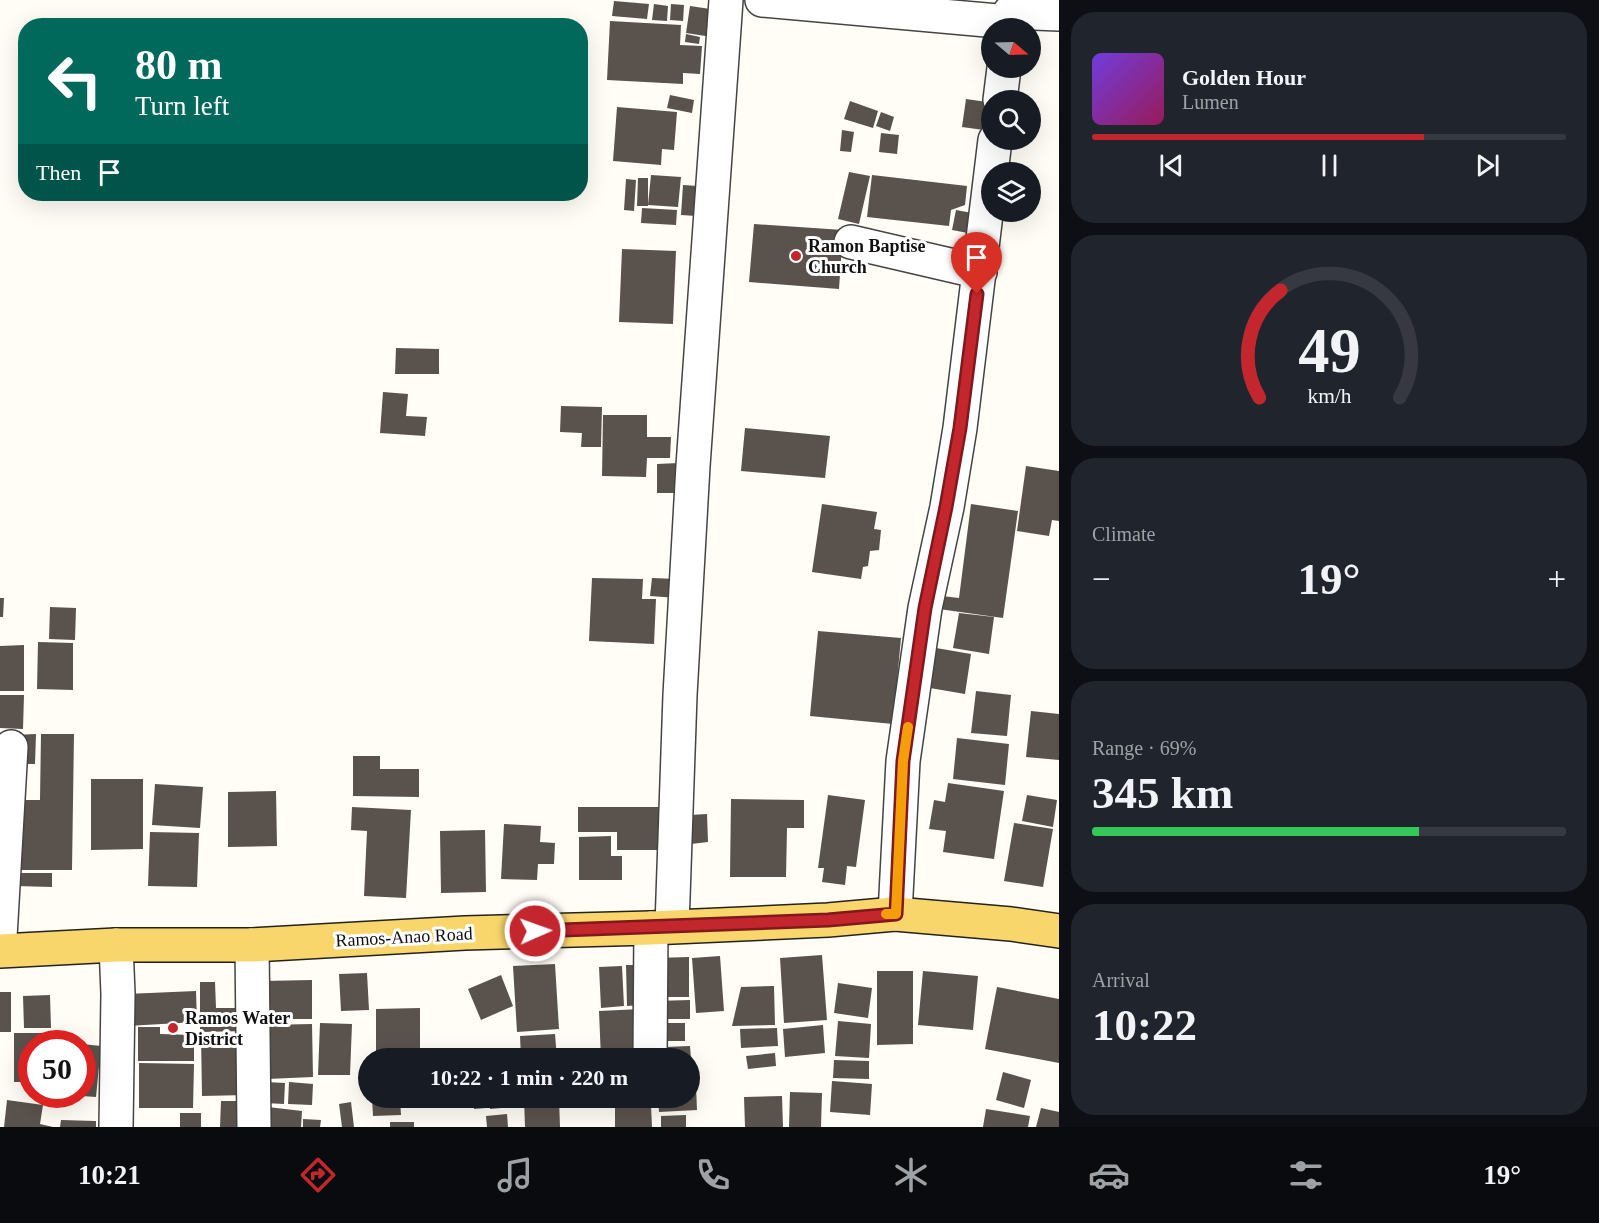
<!DOCTYPE html>
<html lang="en">
<head>
<meta charset="utf-8">
<style>
	body { margin:0; font-family:Georgia,serif; background:#20242c; color:#f1f3f6; height:100vh; display:flex; flex-direction:column; font-size:22px; white-space:nowrap }
	* { box-sizing:border-box; margin:0 }
	p { font-size:20px; color:#9ea1a6 }
	.icon { flex:none; width:33px; height:33px; fill:none; stroke:currentColor; stroke-width:2; stroke-linecap:round; stroke-linejoin:round }
	.map { position:relative; flex:1; overflow:hidden }
	.side { display:flex; flex-direction:column; gap:12px; padding:12px; background:#0d0f14; width:540px }
	.side>* { flex:none }
	.hud { position:absolute; left:18px; top:18px; width:570px; height:183px; border-radius:24px; box-shadow:0 6px 24px #0002; background:#00695c; color:#fff; overflow:hidden }
	.needle { width:39px; rotate:109deg }
	.buttons { position:absolute; left:981px; top:18px; display:grid; gap:12px }
	.buttons a { display:grid; place-items:center; width:60px; height:60px; border-radius:50%; background:#171b24; box-shadow:0 6px 24px #0002; font-size:30px }
	.speed { position:absolute; left:18px; top:1030px; display:flex; gap:12px; font-size:30px; font-weight:700; text-align:center }
	.speed>* { display:grid; place-content:center; width:78px; height:78px; border-radius:50%; background:#171b24; box-shadow:0 6px 24px #0002; line-height:1 }
	.speed .limit { border:9px solid #d22; background:#fff; color:#111 }
	.pin { position:absolute; display:grid; place-items:center; width:51px; height:51px; color:#fff; margin:-62px -26px; border-radius:50% 50% 50% 0; rotate:-45deg; box-shadow:0 0 6px #0007 }
	.pin .icon { rotate:45deg }
	.me { position:absolute; width:66px; margin:-33px; rotate:88deg; stroke-linejoin:round; filter:drop-shadow(0 0 4px #0008) }
	.turn { display:flex; align-items:center; gap:21px; height:126px; padding:0 18px; font-size:27px }
	.turn .icon { width:78px; height:78px; stroke-width:2.5 }
	.turn b { display:block; font-size:42px; line-height:51px }
	.then { display:flex; align-items:center; height:57px; padding:0 18px; background:#0003; gap:12px; font-size:22px }
	.big { font-size:45px; font-weight:800; line-height:1.1 }
	.side .tile { flex:1; display:flex; flex-direction:column; justify-content:center; gap:9px; min-width:0; padding:0 21px; border-radius:24px; background:#20242c }
	.side .dial { align-items:center; gap:0 }
	.dial svg { height:156px; overflow:visible; fill:none; stroke:#363941; stroke-width:7; stroke-linecap:round; text-anchor:middle }
	.dial text { fill:#f1f3f6; stroke:none }
	.song { display:flex; align-items:center; gap:18px }
	.cover { width:72px; height:72px; border-radius:9px; background:linear-gradient(135deg,hsl(260 70% 55%),hsl(330 70% 35%)) }
	.played { height:6px; border-radius:3px; background:linear-gradient(90deg,#c4262e 70%,#363941 70%) }
	.keys { display:flex; justify-content:space-around; direction:ltr }
	.heat { display:flex; justify-content:space-between; align-items:center; font-size:33px; direction:ltr }
	.charge { height:9px; border-radius:4px; background:linear-gradient(90deg,#34c759 69%,#363941 0) }
	.trip { position:absolute; left:358px; top:1048px; width:342px; height:60px; border-radius:30px; background:#171b24; box-shadow:0 6px 24px #0002; font-weight:800; line-height:60px; text-align:center }
	.tab-bar { display:flex; height:96px; justify-content:space-around; align-items:center; background:#090b0e; color:#9ea1a6 }
	.tab-bar .icon { width:42px; height:42px }
	.tab-bar .on { color:#c4262e }
	.tab-bar b { font-size:27px; color:#f1f3f6 }
	main { display:flex; flex:1; min-height:0 }
	.map>svg:first-child { display:block }
</style>
</head>
<body>
<main>
<div class="map">
<svg width="1059" height="1127" viewBox="0 0 1059 1127">
	<rect width="100%" height="100%" fill="#fffdf5"/>
	<path fill="#5a524d" d="M614,1L649,4L647,19L612,16Z
		M654,4L668,6L667,21L652,20Z
		M671,4L684,5L683,21L670,20Z
		M690,6L717,10L712,37L686,33Z
		M610,21L681,25L680,45L702,46L700,74L683,73V84L607,80Z
		M686,34L700,37L699,44L685,42Z
		M670,95L694,100L692,113L667,108Z
		M966,99L987,102L984,130L962,127Z
		M850,101L878,111L873,128L844,119Z
		M617,107L677,112L674,150L662,149L661,165L613,161Z
		M881,112L894,117L890,131L876,126Z
		M842,130L854,132L851,152L840,151Z
		M881,133L899,135L897,154L879,152Z
		M849,172L870,176L859,224L838,219Z
		M651,175L681,177L678,207L648,205Z
		M872,175L967,186L965,205L951,210L949,226L867,217Z
		M638,178H648V206H637Z
		M626,179L636,180L634,211L624,210Z
		M683,185L698,186L696,216L681,215Z
		M642,208L677,210L676,225L641,223Z
		M956,210L972,213L968,233L952,230Z
		M754,224L843,230L839,289L749,282Z
		M622,249L676,251L673,324L619,322Z
		M396,348L439,349V374H395Z
		M383,392L408,394L406,416L427,417L425,436L380,433Z
		M561,406L602,407L601,447H581L582,433L560,432Z
		M603,415H647V437H671L670,458H647L646,477L602,476Z
		M745,428L830,436L825,478L741,471Z
		M679,463L680,493H657V464Z
		M1026,466L1059,471V521L1052,520L1049,536L1017,531Z
		M822,504L877,512L874,529L881,530L879,550L870,551L868,566L863,567L861,579L812,572Z
		M971,504L1018,511L1003,618L939,609L942,596L959,598Z
		M592,578L643,579L642,599H656L654,644L589,641Z
		M652,578L678,579L677,598L650,596Z
		M0,598H4L3,617H0Z
		M50,607L76,608L75,640L49,639Z
		M959,613L994,617L989,654L953,648Z
		M818,631L901,638L893,724L810,716Z
		M38,642L73,643V690L37,689Z
		M24,645V691H0V646Z
		M936,648L971,654L965,694L930,688Z
		M976,691L1011,695L1007,736L971,733Z
		M0,695H24L23,729L0,728Z
		M1031,711L1059,714V760L1026,757Z
		M36,734L35,764H13V735Z
		M41,734H74L72,870H15L16,800H40Z
		M957,738L1009,744L1005,785L953,779Z
		M353,756H380V769H419V797L353,796Z
		M91,779H143V849L91,850Z
		M948,783L1004,791L994,859L943,852L946,831L929,829L934,800L945,802Z
		M155,784L203,787L200,828L152,825Z
		M276,791L277,846L228,847V792Z
		M828,795L865,800L856,867L847,866L845,885L822,882L824,868H818Z
		M1027,795L1057,800L1053,827L1022,821Z
		M731,799L804,800V828H787L786,877H730Z
		M352,807L411,810L406,898L364,896L367,831L351,830Z
		M578,807H662V850H617V832H578Z
		M707,814L708,842L691,844L690,815Z
		M1014,823L1053,829L1043,887L1004,881Z
		M504,824L541,826L540,842L555,843L554,864H538L537,880L501,879Z
		M485,830L486,892L441,893L440,831Z
		M150,832L199,833L197,887L148,886Z
		M611,836V856H622V880H579V837Z
		M17,873H52V887L16,886Z
		M822,955L827,1020L784,1023L780,958Z
		M720,956L724,1011L696,1013L692,958Z
		M689,957V997H655V958Z
		M555,964L559,1029L517,1032L513,966Z
		M626,965H641L642,1005L627,1006Z
		M622,966L624,1006L601,1008L599,967Z
		M877,971H913V1044L877,1045Z
		M923,971L978,976L973,1030L918,1025Z
		M367,973L369,1010L341,1011L339,974Z
		M501,975L513,1006L481,1020L468,989Z
		M312,980V1019H263V981Z
		M200,982H215L216,1008H247V1031L200,1032Z
		M838,983L872,988L868,1018L834,1013Z
		M774,986L775,1025L732,1026L741,987Z
		M997,987L1059,999V1063L985,1049Z
		M196,991L197,1022L127,1026L126,994Z
		M0,992H11V1032H0Z
		M50,995L51,1028H24L23,996Z
		M690,1000V1019H655V1001Z
		M420,1008V1059H376V1009Z
		M641,1009L643,1059H601L599,1011Z
		M838,1021L871,1024L869,1058L835,1056Z
		M320,1023L352,1024L350,1075H318Z
		M657,1023H685V1041H657Z
		M312,1024L313,1077L267,1079L266,1025Z
		M823,1025L825,1053L785,1057L783,1029Z
		M138,1027H160V1034L194,1035V1061H138Z
		M777,1028L778,1046L741,1048L740,1029Z
		M14,1033H49V1044H32V1082H14Z
		M555,1034L557,1059H521L520,1036Z
		M246,1035L247,1095L202,1096L201,1036Z
		M82,1044L101,1046L96,1097L82,1096Z
		M690,1046L691,1059H666L665,1047Z
		M509,1053L510,1059H485V1055Z
		M775,1053L776,1066L748,1069L746,1056Z
		M834,1060L869,1061V1079L833,1078Z
		M139,1063L194,1064L193,1108H139Z
		M1003,1072L1031,1080L1024,1108L996,1100Z
		M832,1081L872,1084L870,1115L830,1112Z
		M266,1082L285,1083L284,1104L265,1103Z
		M289,1082L313,1084L312,1105L288,1104Z
		M690,1086H696L697,1110L659,1112L658,1098H690Z
		M790,1092L822,1093L821,1127H789Z
		M782,1096L783,1127H745L744,1097Z
		M372,1098H400L401,1115L373,1116Z
		M473,1098H486V1108L474,1109Z
		M489,1098H514V1107L490,1109Z
		M524,1098H559L560,1127H525Z
		M7,1100L43,1105L40,1124L53,1127H4Z
		M221,1101H247L246,1127H220Z
		M351,1102L354,1127H342L339,1104Z
		M651,1105L652,1127H615V1106Z
		M268,1107L302,1111L301,1127H266Z
		M1041,1108L1059,1112V1127H1036Z
		M986,1109L1030,1116L1028,1127H983Z
		M180,1113H201V1127H180Z
		M507,1114L508,1127H487L486,1116Z
		M686,1115V1127H661V1116Z
		M303,1119L321,1120L320,1127H303Z
		M61,1120L96,1121V1127H60Z
		M390,1122H414V1127H390Z"/>
	<g fill="none" stroke-linecap="round" stroke-linejoin="round">
		<defs>
			<path id="minor" d="M762,0L1009,22
				M1010,12L1059,14
				M1000,100L1004,68
				M851,242L980,272
				M895,914L903,761L925,608L947,507L960,428L995,140
				M672,926L680,695L693,466L726,0
				M0,937L11,747
				M252,945L254,1127
				M650,1059L651,928
				M116,1127L118,994L116,945"/>
			<path id="major" d="M0,951L116,945H252L465,933L651,928L828,920L895,914L1011,924L1059,931"/>
		</defs>
		<use href="#minor" stroke="#444" stroke-width="36"/>
		<use href="#major" stroke="#222" stroke-width="36"/>
		<use href="#minor" stroke="#fff" stroke-width="33"/>
		<use href="#major" stroke="#f9d66b" stroke-width="33"/>
	</g>
	<g fill="none" stroke-linecap="round" stroke-linejoin="round">
		<defs>
			<path id="route" d="M535,931L828,920L896,914L903,761L925,608L946,507L960,428L977,294"/>
		</defs>
		<use href="#route" stroke="#7f191e" stroke-width="15"/>
		<use href="#route" stroke="#c4262e" stroke-width="10"/>
		<path stroke="#f59e0b" stroke-width="10" d="M886,914H896L903,761L908,727"/>
	</g>
	<g fill="#c4262e" stroke="#fff" stroke-width="2">
		<circle cx="796" cy="256" r="6"/>
		<circle cx="173" cy="1028" r="6"/>
	</g>
	<g text-anchor="middle" dominant-baseline="central" stroke-width="6" stroke-linejoin="round" paint-order="stroke">
		<g font-size="18" font-weight="bold" fill="#111" stroke="#fff" text-anchor="start">
			<text x="808" y="246">Ramon Baptise<tspan x="808" dy="21">Church</tspan></text>
			<text x="185" y="1018">Ramos Water<tspan x="185" dy="21">District</tspan></text>
		</g>
		<g font-size="18" fill="#111" stroke="#fff">
			<text transform="translate(404 937) rotate(-3)">Ramos-Anao Road</text>
		</g>
	</g>
</svg>
<div class="buttons">
<a><svg class="needle" viewBox="-14 -14 28 28"><path d="M0-13l5 13h-10z" fill="#e53935"/><path d="M0 13l5-13h-10z" fill="#9ea1a6"/></svg></a>
<a><svg class="icon" aria-label="search" viewBox="0 0 24 24"><circle cx="10" cy="10" r="6"/><path d="M15 15l6 6"/></svg></a>
<a><svg class="icon" aria-label="layers" viewBox="0 0 24 24"><path d="M12 4l9 5-9 5-9-5zM3 14l9 5 9-5"/></svg></a>
</div>
<div class="speed"><div class="limit">50</div></div>
<div class="pin" style="left:977px;top:294px;background:#d93025"><svg class="icon" aria-label="arrive" viewBox="0 0 24 24"><path d="M6 21V4h12l-3 4 3 4H6"/></svg></div>
<svg class="me" style="left:535px;top:931px" viewBox="-20 -20 40 40"><circle r="17" fill="#c4262e" stroke="#fff" stroke-width="3"/><path d="M0-11L8 9 0 5-8 9z" fill="#fff"/></svg>
<div class="trip">10:22 · 1 min · 220 m</div>
<div class="hud">
<div class="turn"><svg class="icon" aria-label="left" viewBox="0 0 24 24"><path d="M17 20v-9H6M10 6l-5 5 5 5"/></svg><div><b>80 m</b>Turn left</div></div>
<div class="then">Then<svg class="icon" aria-label="arrive" viewBox="0 0 24 24"><path d="M6 21V4h12l-3 4 3 4H6"/></svg></div>
</div>
</div>
<section class="side">
<div class="tile">
<div class="song"><i class="cover"></i><div><b>Golden Hour</b><p>Lumen</p></div></div>
<div class="played"></div>
<div class="keys"><svg class="icon" aria-label="previous" viewBox="0 0 24 24"><path d="M18 5L8 12l10 7zM5 5v14"/></svg><svg class="icon" aria-label="pause" viewBox="0 0 24 24"><path d="M8 5v14M16 5v14"/></svg><svg class="icon" aria-label="next" viewBox="0 0 24 24"><path d="M6 5l10 7-10 7zM19 5v14"/></svg></div>
</div>
<div class="tile dial"><svg viewBox="0 0 100 80">
<path d="M14 69A42 42 0 1 1 86 69"/>
<path d="M14 69A42 42 0 0 1 25 14" stroke="#c4262e"/>
<text x="50" y="56" font-size="32" font-weight="700">49</text>
<text x="50" y="72" font-size="11">km/h</text>
</svg></div>
<div class="tile"><p>Climate</p>
<div class="heat"><a>−</a><b class="big">19°</b><a>+</a></div>
</div>
<div class="tile"><p>Range · 69%</p><b class="big">345 km</b><div class="charge"></div></div>
<div class="tile"><p>Arrival</p><b class="big">10:22</b></div>
</section>
</main>
<nav class="tab-bar">
<b>10:21</b>
<svg class="icon on" aria-label="directions" viewBox="0 0 24 24"><path d="M12 3l9 9-9 9-9-9zM9 14v-3h6M13 9l2 2-2 2"/></svg>
<svg class="icon" aria-label="music" viewBox="0 0 24 24"><path d="M9 18V5l10-2v13"/><circle cx="6" cy="18" r="3"/><circle cx="16" cy="16" r="3"/></svg>
<svg class="icon" aria-label="phone" viewBox="0 0 24 24"><path d="M5 4h4l2 5-3 2q2 4 5 5l2-3 5 2v4C11 20 4 13 5 4z"/></svg>
<svg class="icon" aria-label="climate" viewBox="0 0 24 24"><path d="M12 3v18M4 7l16 10M4 17L20 7"/></svg>
<svg class="icon" aria-label="car" viewBox="0 0 24 24"><path d="M5 17H2v-5l4-1 3-4h7l3 4 3 1v5h-3M9 17h6M6 11h13"/><circle cx="7" cy="17" r="2"/><circle cx="17" cy="17" r="2"/></svg>
<svg class="icon" aria-label="filters" viewBox="0 0 24 24"><path d="M4 7h16M4 17h16"/><circle cx="9" cy="7" r="2"/><circle cx="15" cy="17" r="2"/></svg>
<b>19°</b>
</nav>
</body>
</html>
